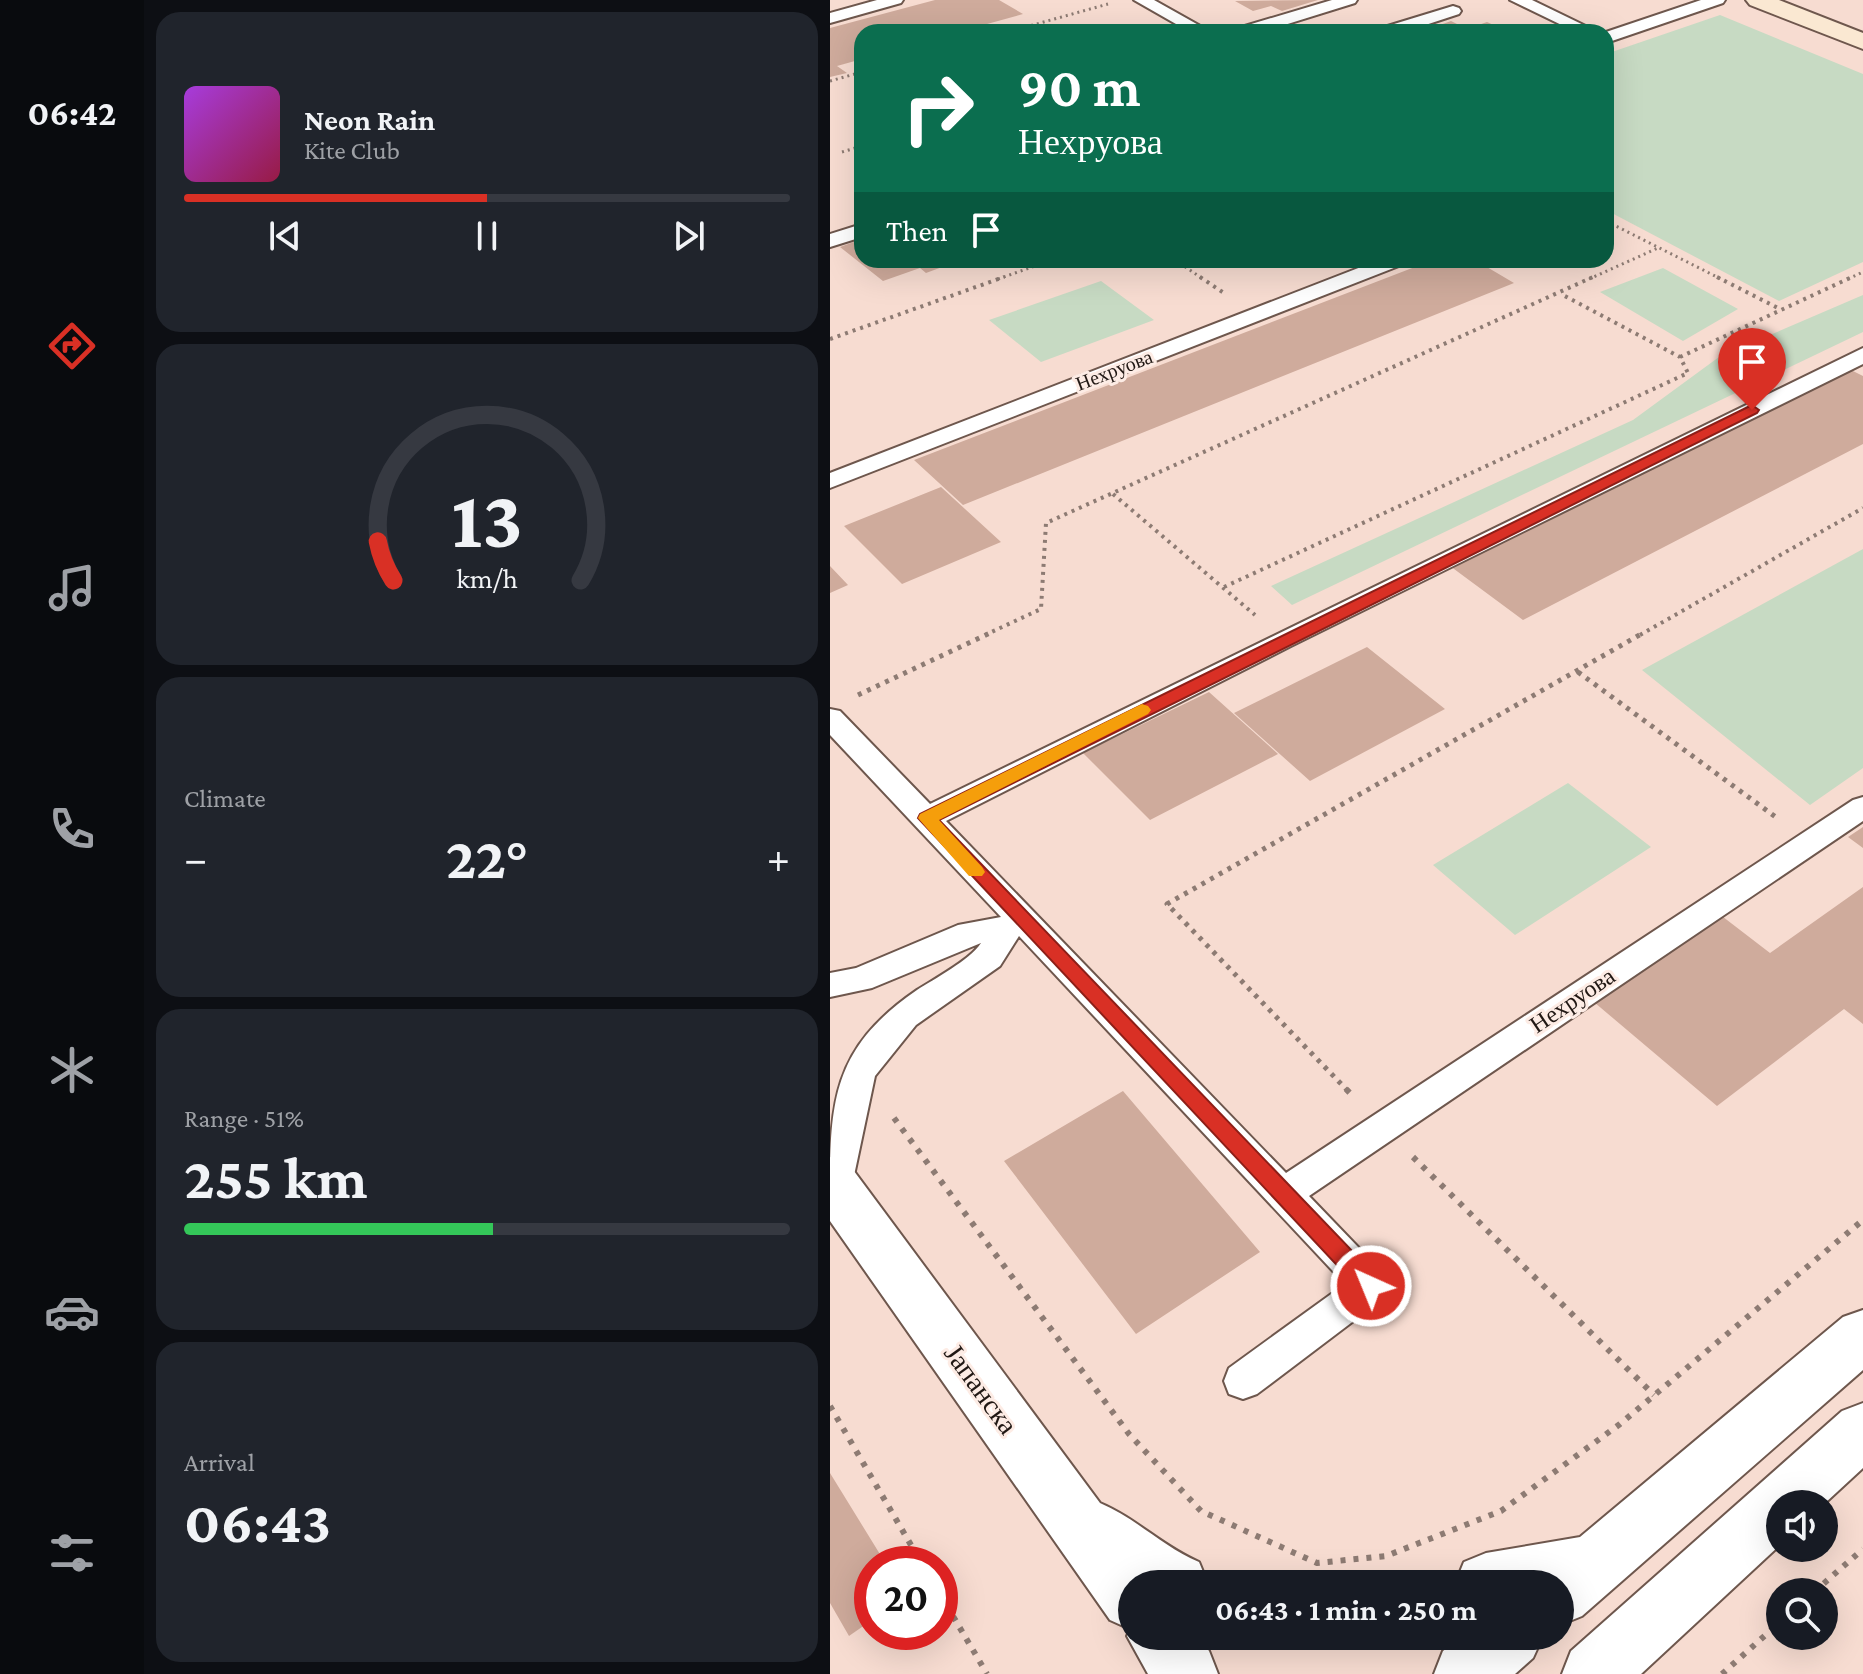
<!DOCTYPE html>
<html lang="en">
<head>
<meta charset="utf-8">
<style>
	body { margin:0; font-family:"Crimson Pro",serif; background:#20242c; color:#f1f3f6; height:100vh; display:flex; flex-direction:column; font-size:30px; white-space:nowrap }
	* { box-sizing:border-box; margin:0 }
	p { font-size:26px; color:#9ea1a6 }
	.icon { flex:none; width:44px; height:44px; fill:none; stroke:currentColor; stroke-width:2; stroke-linecap:round; stroke-linejoin:round }
	.map { position:relative; flex:1; overflow:hidden }
	.details { display:flex; flex-direction:column; gap:12px; padding:12px; background:#0d0f14; width:686px }
	.details>* { flex:none }
	.guide { position:absolute; left:24px; top:24px; width:760px; height:244px; border-radius:24px; box-shadow:0 8px 32px #0002; background:#0b6e4f; color:#fff; overflow:hidden }
	.fabs { position:absolute; left:936px; top:1490px; display:grid; gap:16px }
	.fabs a { display:grid; place-items:center; width:72px; height:72px; border-radius:50%; background:#171b24; box-shadow:0 8px 32px #0002; font-size:40px }
	.speed { position:absolute; left:24px; top:1546px; display:flex; gap:16px; font-size:40px; font-weight:700; text-align:center }
	.speed>* { display:grid; place-content:center; width:104px; height:104px; border-radius:50%; background:#171b24; box-shadow:0 8px 32px #0002; line-height:1 }
	.speed .limit { border:12px solid #d22; background:#fff; color:#111 }
	.pin { position:absolute; display:grid; place-items:center; width:68px; height:68px; color:#fff; margin:-82px -34px; border-radius:50% 50% 50% 0; rotate:-45deg; box-shadow:0 0 8px #0007 }
	.pin .icon { rotate:45deg }
	.me { position:absolute; width:88px; margin:-44px; rotate:316deg; stroke-linejoin:round; filter:drop-shadow(0 0 6px #0008) }
	.turn { display:flex; align-items:center; gap:28px; height:168px; padding:0 32px; font-size:36px }
	.turn .icon { width:104px; height:104px; stroke-width:2.5 }
	.turn b { display:block; font-size:56px; line-height:68px }
	.then { display:flex; align-items:center; height:76px; padding:0 32px; background:#0003; gap:16px; font-size:30px }
	.big { font-size:60px; font-weight:700; line-height:1.1 }
	.details .widget { flex:1; display:flex; flex-direction:column; justify-content:center; gap:12px; min-width:0; padding:0 28px; border-radius:24px; background:#20242c }
	.details .dial { align-items:center; gap:0 }
	.dial svg { height:208px; overflow:visible; fill:none; stroke:#363941; stroke-width:7; stroke-linecap:round; text-anchor:middle }
	.dial text { fill:#f1f3f6; stroke:none }
	.song { display:flex; align-items:center; gap:24px }
	.cover { width:96px; height:96px; border-radius:12px; background:linear-gradient(135deg,hsl(280 70% 55%),hsl(340 70% 35%)) }
	.played { height:8px; border-radius:4px; background:linear-gradient(90deg,#d93025 50%,#363941 50%) }
	.keys { display:flex; justify-content:space-around; direction:ltr }
	.heat { display:flex; justify-content:space-between; align-items:center; font-size:44px; direction:ltr }
	.charge { height:12px; border-radius:6px; background:linear-gradient(90deg,#34c759 51%,#363941 0) }
	.trip { position:absolute; left:288px; top:1570px; width:456px; height:80px; border-radius:40px; background:#171b24; box-shadow:0 8px 32px #0002; font-weight:700; line-height:80px; text-align:center }
	main { display:flex; flex:1; min-height:0 }
	.dock { display:flex; flex-direction:column; width:144px; justify-content:space-around; align-items:center; background:#090b0e; color:#9ea1a6 }
	.dock .icon { width:56px; height:56px }
	.dock .active { color:#d93025 }
	.dock b { font-size:36px; color:#f1f3f6 }
	.map>svg:first-child { display:block }
</style>
</head>
<body>
<main>
<nav class="dock">
<b>06:42</b>
<svg class="icon active" aria-label="directions" viewBox="0 0 24 24"><path d="M12 3l9 9-9 9-9-9zM9 14v-3h6M13 9l2 2-2 2"/></svg>
<svg class="icon" aria-label="music" viewBox="0 0 24 24"><path d="M9 18V5l10-2v13"/><circle cx="6" cy="18" r="3"/><circle cx="16" cy="16" r="3"/></svg>
<svg class="icon" aria-label="phone" viewBox="0 0 24 24"><path d="M5 4h4l2 5-3 2q2 4 5 5l2-3 5 2v4C11 20 4 13 5 4z"/></svg>
<svg class="icon" aria-label="climate" viewBox="0 0 24 24"><path d="M12 3v18M4 7l16 10M4 17L20 7"/></svg>
<svg class="icon" aria-label="car" viewBox="0 0 24 24"><path d="M5 17H2v-5l4-1 3-4h7l3 4 3 1v5h-3M9 17h6M6 11h13"/><circle cx="7" cy="17" r="2"/><circle cx="17" cy="17" r="2"/></svg>
<svg class="icon" aria-label="filters" viewBox="0 0 24 24"><path d="M4 7h16M4 17h16"/><circle cx="9" cy="7" r="2"/><circle cx="15" cy="17" r="2"/></svg>
</nav>
<section class="details">
<div class="widget">
<div class="song"><i class="cover"></i><div><b>Neon Rain</b><p>Kite Club</p></div></div>
<div class="played"></div>
<div class="keys"><svg class="icon" aria-label="previous" viewBox="0 0 24 24"><path d="M18 5L8 12l10 7zM5 5v14"/></svg><svg class="icon" aria-label="pause" viewBox="0 0 24 24"><path d="M8 5v14M16 5v14"/></svg><svg class="icon" aria-label="next" viewBox="0 0 24 24"><path d="M6 5l10 7-10 7zM19 5v14"/></svg></div>
</div>
<div class="widget dial"><svg viewBox="0 0 100 80">
<path d="M14 69A42 42 0 1 1 86 69"/>
<path d="M14 69A42 42 0 0 1 8 54" stroke="#d93025"/>
<text x="50" y="56" font-size="32" font-weight="700">13</text>
<text x="50" y="72" font-size="11">km/h</text>
</svg></div>
<div class="widget"><p>Climate</p>
<div class="heat"><a>−</a><b class="big">22°</b><a>+</a></div>
</div>
<div class="widget"><p>Range · 51%</p><b class="big">255 km</b><div class="charge"></div></div>
<div class="widget"><p>Arrival</p><b class="big">06:43</b></div>
</section>
<div class="map">
<svg width="1033" height="1674" viewBox="0 0 1033 1674">
	<rect width="100%" height="100%" fill="#f7dcd1"/>
	<path fill="#c7dac3" d="M890,15L1033,74V262L949,301L776,210V54Z
		M833,268L908,309L853,341L770,292Z
		M271,281L324,320L211,362L159,320Z
		M1033,295V332L462,605L441,586L803,420L889,357Z
		M1033,549V768L980,805L812,670Z
		M738,783L821,847L685,935L603,865Z"/>
	<path fill="#cfab9c" d="M105,0H169L193,14L128,32H32V59L7,66L17,73L0,77V28Z
		M488,0L452,11L441,6L423,11L405,1Z
		M621,21L637,29L657,22L679,32H591Z
		M32,239V260H131L96,273L90,268L53,281L10,247Z
		M603,260H645L684,283L133,505L84,460Z
		M1021,370L1033,376V444L693,620L620,566Z
		M111,487L171,542L72,584L14,526Z
		M0,566L18,585L0,593Z
		M537,647L615,709L480,781L404,713Z
		M379,692L448,754L320,820L253,753Z
		M1033,827V848L1018,837Z
		M1033,887V1024L1014,1009L887,1106L758,997L884,910L940,953Z
		M293,1091L430,1252L306,1334L174,1161Z
		M0,1473L56,1564H42V1620L19,1636L0,1603Z"/>
	<g fill="none" stroke-linecap="round" stroke-linejoin="round">
		<defs>
			<path id="service" d="M47,0H73L71,3L0,23V13Z
				M304,0H324L381,32H360Z
				M502,0H527L525,3L432,32H406L408,28Z
				M680,0H702L768,32H746Z
				M871,0H895L893,3L776,43V32Z
				M623,6L629,8L631,11L629,14L574,32H549L551,28Z
				M32,224V237L0,247V234Z
				M549,260H577L574,264L0,488V473Z
				M1033,348V364L461,646L116,821L456,1173L1023,800L1033,797V821L479,1196L554,1274L560,1286L554,1298L427,1394L413,1399L399,1394L394,1381L399,1368L515,1284L189,936L170,966L86,1025L45,1076L22,1185L17,1196L0,1199C0,1103 1,1049 87,990C104,979 140,960 151,943L42,988L0,997V973L26,968L128,925L171,917L0,735V709L10,711L100,804Z"/>
			<path id="tertiary" d="M0,1157L18,1163L270,1503C306,1518 333,1547 369,1562L378,1584H302V1636H368L379,1651L388,1674H318L297,1636L300,1629L280,1620L0,1221Z
				M1033,1310V1370L752,1616L730,1625V1584H625L634,1562L656,1553L750,1537L1013,1317Z
				M1033,1403V1468L994,1504H950V1545L811,1674H732L741,1651L1012,1411Z
				M632,1636H713L703,1658L685,1674H604L613,1651Z"/>
			<path id="secondary" d="M916,0H949L1033,33V49L920,5Z"/>
		</defs>
		<use href="#service" stroke="#6e574d" stroke-width="4"/>
		<use href="#tertiary" stroke="#6e574d" stroke-width="4"/>
		<use href="#secondary" stroke="#6e574d" stroke-width="4"/>
		<path stroke="#8d7b73" stroke-width="3" stroke-dasharray="2 4" stroke-linecap="butt" d="M178,32L278,4
			M0,81L32,72
			M12,152L32,146
			M776,221L891,279
			M345,260L373,279
			M168,279L222,260
			M759,279L828,248
			M1018,279L1033,272"/>
		<path stroke="#8d7b73" stroke-width="4" stroke-dasharray="3 5" stroke-linecap="butt" d="M370,277L394,293
			M887,277L950,309
			M0,339L174,277
			M850,357L1022,277
			M283,494L425,615
			M394,587L858,373L850,357L731,294
			M155,635L211,609L216,523L763,277
			M810,635L1033,508"/>
		<path stroke="#8d7b73" stroke-width="5" stroke-dasharray="4 6" stroke-linecap="butt" d="M748,672L947,818
			M28,695L160,633
			M518,1091L337,904L813,633"/>
		<path stroke="#8d7b73" stroke-width="6" stroke-dasharray="5 8" stroke-linecap="butt" d="M516,1089L523,1096
			M64,1118L299,1434L371,1511L487,1563L556,1556L671,1511L790,1424L1033,1220
			M583,1157L824,1395
			M0,1406L92,1564
			M984,1592L1033,1549
			M110,1594L157,1674
			M892,1674L950,1622"/>
		<use href="#service" fill="#fff" fill-rule="evenodd"/>
		<use href="#tertiary" fill="#fff" fill-rule="evenodd"/>
		<use href="#secondary" fill="#fae8d2" fill-rule="evenodd"/>
	</g>
	<path fill="#d93025" stroke="#8d1f18" stroke-width="2" d="M922,405L929,410L927,413L109,820L549,1279L553,1286L549,1293L541,1296L533,1293L88,818L90,814Z"/>
	<path fill="#f59e0b" d="M312,704L318,706L321,710L318,714L109,820L152,867L155,872L152,876H139L88,818L90,814Z"/>
	<g text-anchor="middle" dominant-baseline="central" stroke-width="6" stroke-linejoin="round" paint-order="stroke">
		<g font-size="20" fill="#211814" stroke="#fdece5">
			<text transform="translate(284 370) rotate(-21)">Нехруова</text>
		</g>
		<g font-size="24" fill="#211814" stroke="#fdece5">
			<text transform="translate(742 1000) rotate(-34)">Нехруова</text>
		</g>
		<g font-size="28" fill="#211814" stroke="#fdece5">
			<text transform="translate(151 1389) rotate(54)">Јапанска</text>
		</g>
	</g>
</svg>
<div class="fabs">
<a><svg class="icon" aria-label="sound" viewBox="0 0 24 24"><path d="M4 9h4l5-4v14l-5-4H4zM17 9q2 3 0 6"/></svg></a>
<a><svg class="icon" aria-label="search" viewBox="0 0 24 24"><circle cx="10" cy="10" r="6"/><path d="M15 15l6 6"/></svg></a>
</div>
<div class="speed"><div class="limit">20</div></div>
<div class="pin" style="left:922px;top:410px;background:#d93025"><svg class="icon" aria-label="arrive" viewBox="0 0 24 24"><path d="M6 21V4h12l-3 4 3 4H6"/></svg></div>
<svg class="me" style="left:541px;top:1286px" viewBox="-20 -20 40 40"><circle r="17" fill="#d93025" stroke="#fff" stroke-width="3"/><path d="M0-11L8 9 0 5-8 9z" fill="#fff"/></svg>
<div class="trip">06:43 · 1 min · 250 m</div>
<div class="guide">
<div class="turn"><svg class="icon" aria-label="right" viewBox="0 0 24 24"><path d="M7 20v-9h11M14 6l5 5-5 5"/></svg><div><b>90 m</b>Нехруова</div></div>
<div class="then">Then<svg class="icon" aria-label="arrive" viewBox="0 0 24 24"><path d="M6 21V4h12l-3 4 3 4H6"/></svg></div>
</div>
</div>
</main>
</body>
</html>
